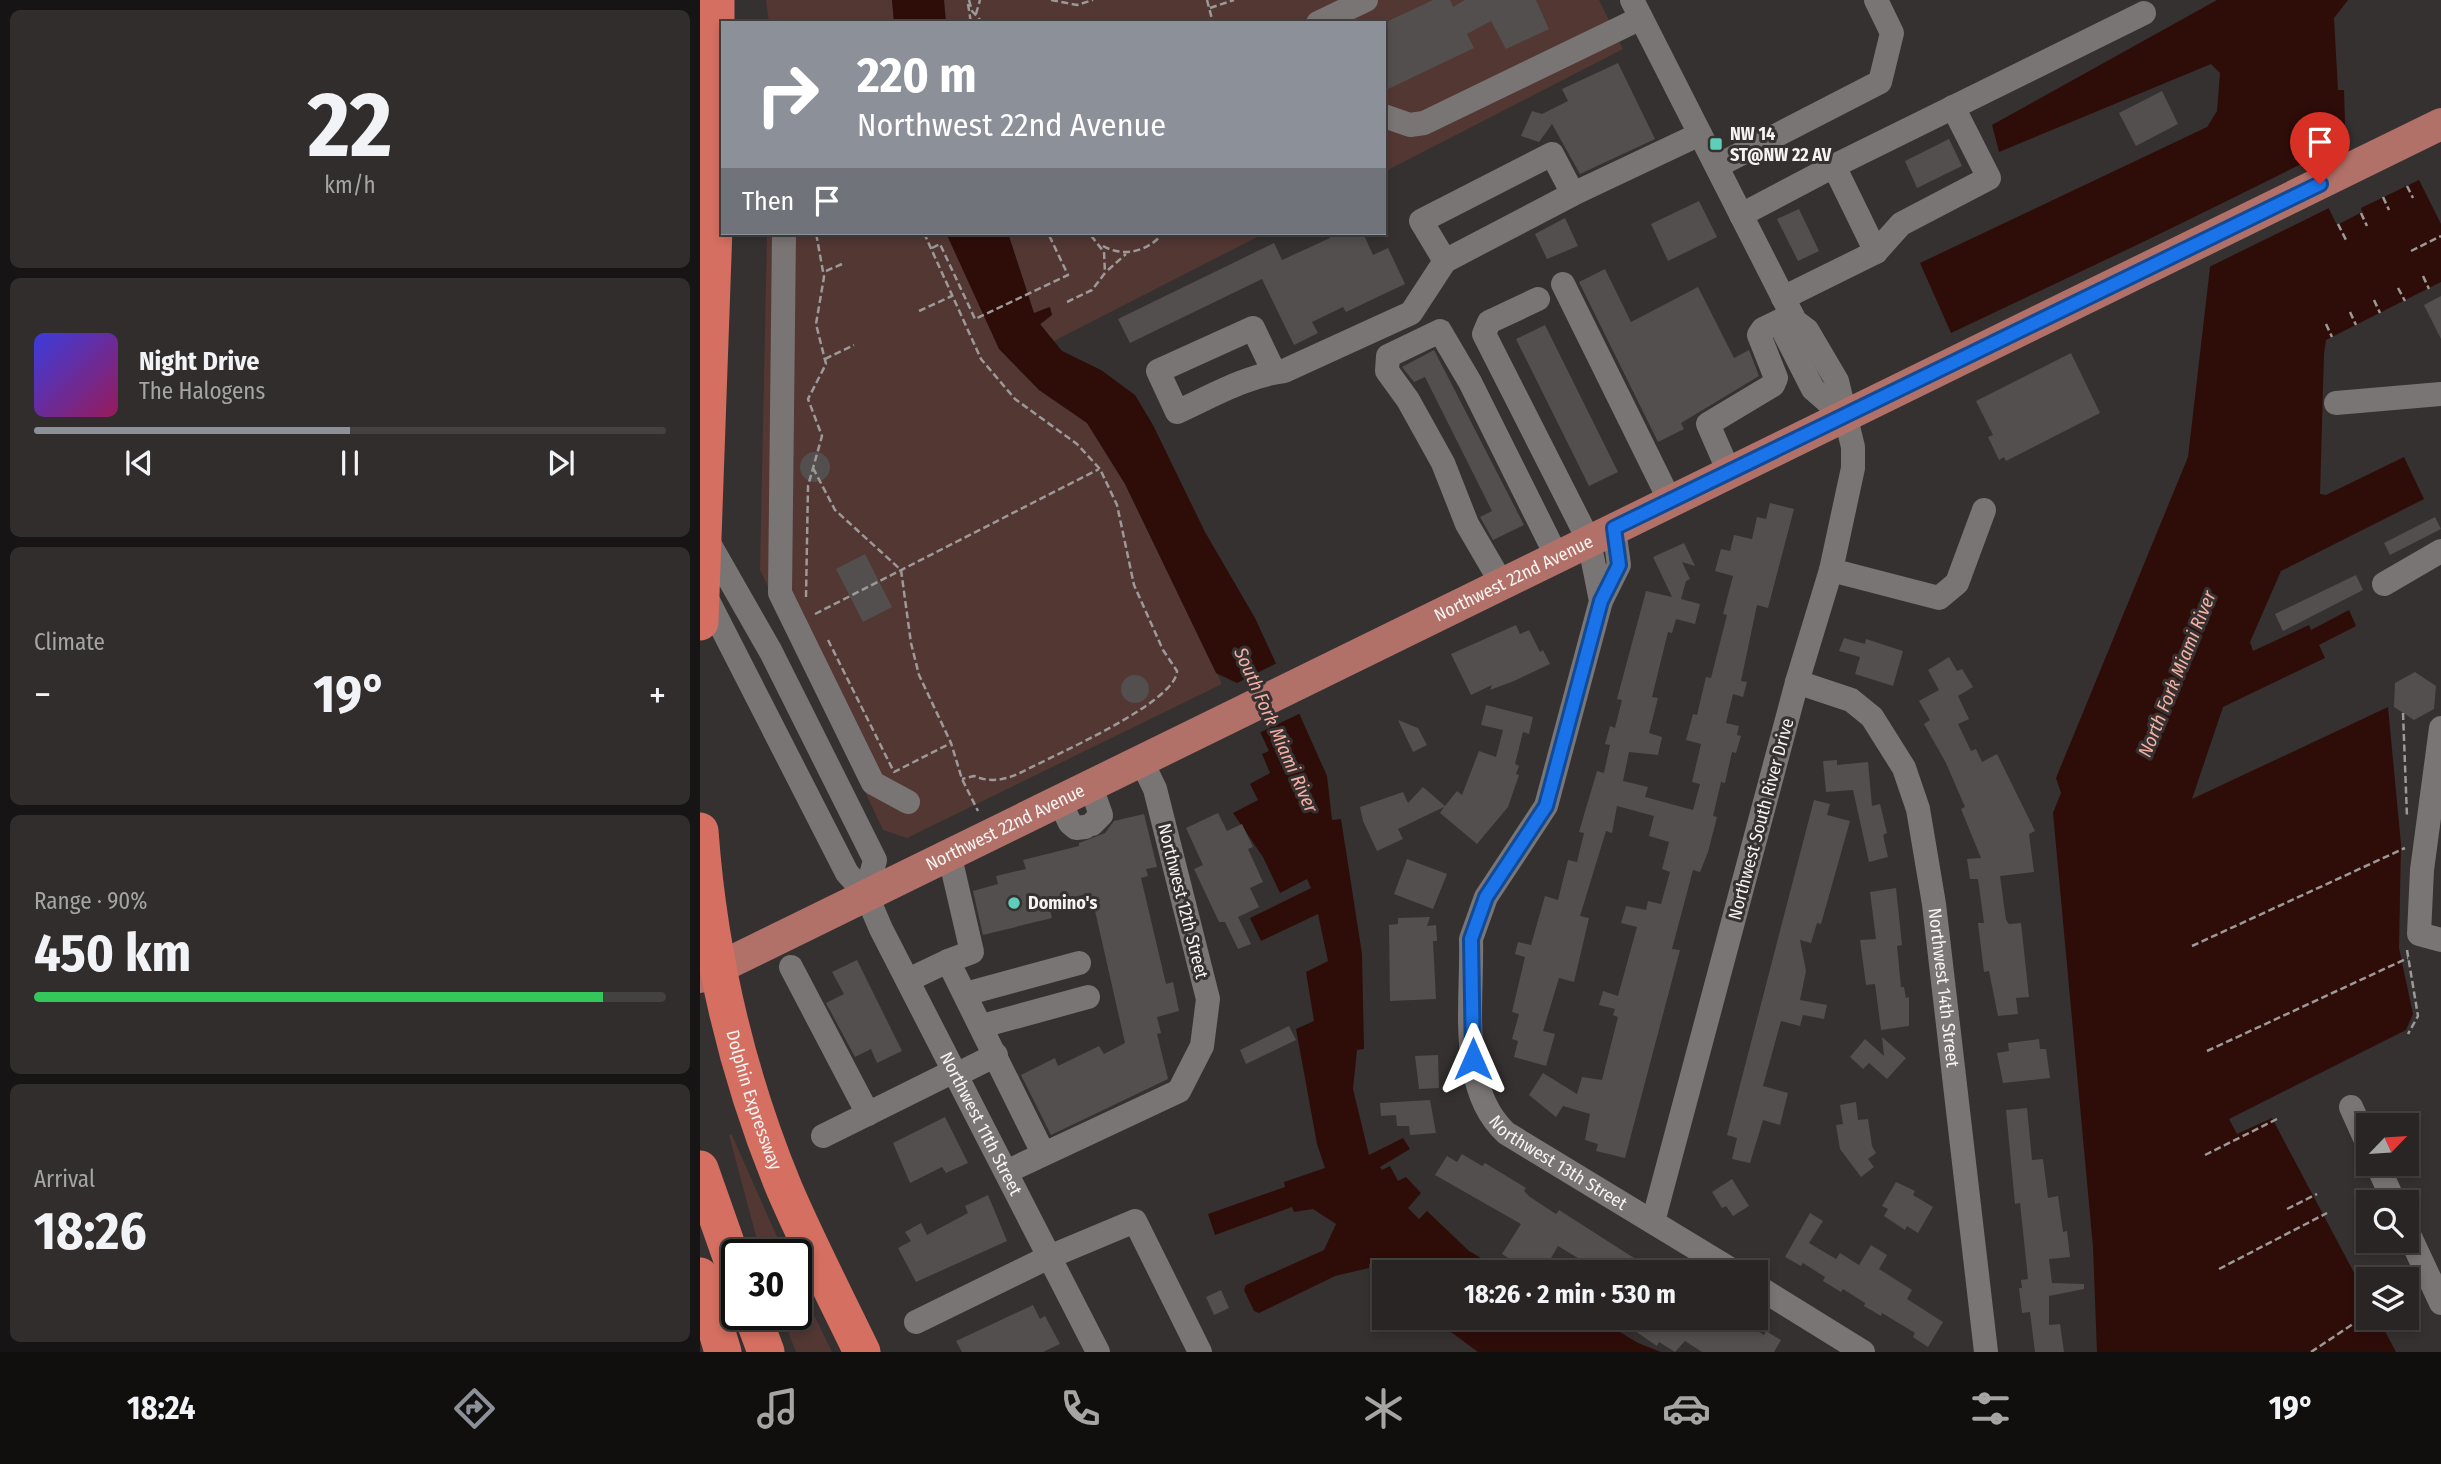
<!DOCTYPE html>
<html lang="en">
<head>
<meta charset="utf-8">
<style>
	body { margin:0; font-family:"Fira Sans Condensed",sans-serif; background:#302d2c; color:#f1f3f6; height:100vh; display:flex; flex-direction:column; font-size:26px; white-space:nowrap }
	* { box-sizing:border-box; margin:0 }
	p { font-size:23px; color:#a5a5a6 }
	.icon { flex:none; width:38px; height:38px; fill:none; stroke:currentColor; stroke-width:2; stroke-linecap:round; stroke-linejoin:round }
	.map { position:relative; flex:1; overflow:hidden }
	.drawer { display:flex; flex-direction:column; gap:10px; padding:10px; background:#161414; width:700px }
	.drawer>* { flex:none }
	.top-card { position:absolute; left:21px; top:21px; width:665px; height:214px; border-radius:0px; box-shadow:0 4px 10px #0003,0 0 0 2px #444241; background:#8c9099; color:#fff; overflow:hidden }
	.needle { width:46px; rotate:65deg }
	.buttons { position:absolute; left:1656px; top:1113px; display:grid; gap:14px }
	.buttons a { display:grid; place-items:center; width:63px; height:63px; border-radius:0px; background:#282524; box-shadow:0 4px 10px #0003,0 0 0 2px #444241; font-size:35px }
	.speed { position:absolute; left:21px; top:1239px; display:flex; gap:14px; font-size:35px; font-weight:700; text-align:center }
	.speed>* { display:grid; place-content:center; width:91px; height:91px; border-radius:50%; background:#282524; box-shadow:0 4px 10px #0003,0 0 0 2px #444241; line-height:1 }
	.speed .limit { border:4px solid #111; border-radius:10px; background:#fff; color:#111 }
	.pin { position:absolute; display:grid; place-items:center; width:60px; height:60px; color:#fff; margin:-72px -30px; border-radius:50% 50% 50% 0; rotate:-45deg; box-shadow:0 0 7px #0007 }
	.pin .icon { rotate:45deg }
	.me { position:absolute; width:77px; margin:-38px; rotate:0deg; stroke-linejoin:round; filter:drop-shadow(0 0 5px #0008) }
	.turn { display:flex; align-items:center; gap:24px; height:147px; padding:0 21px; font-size:32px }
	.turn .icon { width:91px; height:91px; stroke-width:2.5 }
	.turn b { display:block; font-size:49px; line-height:60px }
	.then { display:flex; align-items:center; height:66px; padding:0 21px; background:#0003; gap:14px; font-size:26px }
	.big { font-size:52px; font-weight:700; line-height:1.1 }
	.drawer .widget { flex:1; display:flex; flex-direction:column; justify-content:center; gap:10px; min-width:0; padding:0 24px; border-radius:10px; background:#302d2c }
	.drawer .dial { align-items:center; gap:0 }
	.dial b { font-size:91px; line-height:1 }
	.song { display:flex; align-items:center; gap:21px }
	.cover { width:84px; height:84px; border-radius:10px; background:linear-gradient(135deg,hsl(240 70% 55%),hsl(330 70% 35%)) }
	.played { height:7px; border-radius:4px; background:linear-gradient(90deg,#8c9099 50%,#444241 50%) }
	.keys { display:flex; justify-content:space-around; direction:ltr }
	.heat { display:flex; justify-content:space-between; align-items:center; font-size:38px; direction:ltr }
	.charge { height:10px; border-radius:5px; background:linear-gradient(90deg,#34c759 90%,#444241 0) }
	.trip { position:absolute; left:672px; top:1260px; width:396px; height:70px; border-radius:0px; background:#282524; box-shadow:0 4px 10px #0003,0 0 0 2px #444241; font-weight:700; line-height:70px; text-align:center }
	.tabs { display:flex; height:112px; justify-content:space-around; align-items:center; background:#100f0e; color:#a5a5a6 }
	.tabs .icon { width:49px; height:49px }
	.tabs .selected { color:#8c9099 }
	.tabs b { font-size:32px; color:#f1f3f6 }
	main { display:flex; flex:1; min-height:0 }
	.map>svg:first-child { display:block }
</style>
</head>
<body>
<main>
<section class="drawer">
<div class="widget dial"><b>22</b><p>km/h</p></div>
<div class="widget">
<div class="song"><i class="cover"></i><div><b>Night Drive</b><p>The Halogens</p></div></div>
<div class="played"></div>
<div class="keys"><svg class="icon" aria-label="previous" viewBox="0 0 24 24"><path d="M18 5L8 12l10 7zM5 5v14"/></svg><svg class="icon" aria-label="pause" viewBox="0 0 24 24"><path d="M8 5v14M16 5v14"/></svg><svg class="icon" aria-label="next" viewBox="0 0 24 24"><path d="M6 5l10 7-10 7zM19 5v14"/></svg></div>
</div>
<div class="widget"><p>Climate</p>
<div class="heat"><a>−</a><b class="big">19°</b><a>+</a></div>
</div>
<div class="widget"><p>Range · 90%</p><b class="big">450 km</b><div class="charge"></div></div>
<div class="widget"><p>Arrival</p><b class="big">18:26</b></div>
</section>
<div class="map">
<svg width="1741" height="1352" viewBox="0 0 1741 1352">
	<rect width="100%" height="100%" fill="#353130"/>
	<path fill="#523733" d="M66,0H192L194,23H69Z
		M244,0H899L923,49L684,172V23H246Z
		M67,233H246L339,390L387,423L425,484L522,684L207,838L183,830L60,570Z
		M308,233H565L352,342L340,325L352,315L349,307L334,313Z
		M29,1135H32L85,1255H61Z
		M96,1278L132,1352H96L81,1314H96Z"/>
	<path fill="#2e0d09" d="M192,0H244L246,23H194Z
		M1517,0H1648L1634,18L1638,90H1644L1645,124L1629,209L1637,225L1662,212L1661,208L1719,180L1741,224V282L1626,340L1624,354L1620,494L1626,495L1704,457L1724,499L1581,571L1550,642L1553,651L1609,625L1611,630L1649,610L1656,626L1619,645L1625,658L1523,707L1492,799L1688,707L1701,844L1699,948L1713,1014L1706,1030L1529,1119L1537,1134L1572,1118L1668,1299V1318H1678L1696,1352H1397L1393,1247L1353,813L1361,793L1356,778L1488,457L1517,207L1251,333L1220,263L1507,127L1517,111L1520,73L1511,64L1299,152L1292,125Z
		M246,233H308L334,313L350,307L352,315L340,324L362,351L401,370L435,395L453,425L505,532L555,618L599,713L627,776L632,820L641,819L662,954L664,1049L657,1050L653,1089L669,1155L703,1138L710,1149L680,1167L682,1170L690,1166L698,1181L706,1177L721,1193L708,1208L719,1219L727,1211L769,1251L805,1272H700L697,1262L678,1267L677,1262L669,1264V1268L635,1276L559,1313L554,1311L544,1290L546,1285L624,1250L636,1224L613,1209L594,1212L592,1207L515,1235L508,1214L585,1187L584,1182L625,1168L617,1144L596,1029L614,1021L606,972L628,961L618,914L561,941L550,918L611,888L607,879L580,893L563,857L533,813L558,800L550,784L570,773L562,754L569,751L537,683L516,673L425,484L387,423L339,390L299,349Z
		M732,1318H883L889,1321L897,1318L938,1343L961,1352H778Z"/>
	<path fill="#353130" d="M1646,142L1633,206L1505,269L1513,213L1257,334Z
		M579,662L603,712L557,734L533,685Z"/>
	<path fill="#534f4e" d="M733,0H750L753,7L765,0H836L849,29L806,49L791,21L767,34L774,48L684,91V23Z
		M918,63L955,139L880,174L852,124L839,142L821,136L832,111L842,114L868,101L862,89Z
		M1462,91L1478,124L1436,146L1419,113Z
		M1249,139L1262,166L1217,188L1205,161Z
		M999,201L1017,237L968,261L951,224Z
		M1099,209L1119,251L1098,261L1077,219Z
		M865,218L878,246L847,259L835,234Z
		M627,233H663L673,255L688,248L705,284L646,312L643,307L612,322L618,333L594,345L562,279L430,343L418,319L574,243L582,260L630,238Z
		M905,269L931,322L998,287L1034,358L1049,350L1059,376L981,423L984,429L958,442L879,282Z
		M1741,296V339L1724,305Z
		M845,325L918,472L889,486L816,339Z
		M734,350L824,525L793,540L780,517L792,511L725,377L714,382L702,367Z
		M1371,353L1400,413L1306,461L1304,457L1299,460L1288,437L1293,435L1276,401Z
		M100 467a15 15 0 1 1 30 0a15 15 0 1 1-30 0Z
		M1070,503L1094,509L1068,608L1057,605L1041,681L1047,682L1043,697L1033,694L1026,723L1039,726L1037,735L1041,736L1036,753L1032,752L1025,783L1021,782L1013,816L1017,817L1008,852L1000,872L993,870L972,949L980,950L925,1158L896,1151L898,1144L885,1140L890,1114L863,1106L856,1117L829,1095L843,1073L877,1094L882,1077L902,1080L918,1017L913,1015L915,1009L899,1005L903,991L918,996L937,927L921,923L926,906L946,910L948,901L961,904L970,872L962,869L969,842L949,836L954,816L917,806L912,833L906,831L880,916L889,918L874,982L859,978L843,1031L855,1034L846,1066L814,1057L818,1041L812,1039L819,1014L812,1012L825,957L815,954L818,942L831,945L845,896L858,900L868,860L877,862L884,833L879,832L897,771L904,773L910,745L905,744L910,726L915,728L922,700L917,699L946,591L972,597L953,557L984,543L995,566L982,562L990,579L986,581L981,599L1000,604L995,624L976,619L972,633L968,632L952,697L958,698L949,733L962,737L958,755L929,752L923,781L948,787L945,797L993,810L1000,784L992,782L1001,744L986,740L993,714L997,715L1006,677L1011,678L1027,615L1023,614L1033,576L1015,571L1021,549L1030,551L1034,535L1052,539L1057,517L1066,519Z
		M1735,517L1741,529L1690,555L1684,543Z
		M165,554L192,607L163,622L136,569Z
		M1656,575L1663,590L1583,631L1575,614Z
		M816,625L820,634L829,630L840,652L843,650L850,664L814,681L790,690L792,685L771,695L751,654Z
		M1144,638L1165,644L1166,639L1203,651L1193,686L1155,674L1160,657L1139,651Z
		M1249,657L1257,671L1262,669L1273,687L1258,696L1269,719L1258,724L1271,751L1276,749L1282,762L1297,754L1335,831L1329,834L1334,872L1300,876L1306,920L1309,924L1321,923L1329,997L1316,998L1318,1014L1298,1016L1289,971L1284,972L1278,923H1284L1278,879H1270L1267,859L1281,858L1261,809L1265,807L1246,763L1224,724L1230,720L1219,701L1239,690L1228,670Z
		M1715,672L1736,686L1734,709L1714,720L1694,707L1695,683Z
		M421 689a14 14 0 1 1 28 0a14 14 0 1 1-28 0Z
		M786,705L833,717L829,734L823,732L815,764L819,766L816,774L819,775L808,807L777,844L740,813L744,807L698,829L703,839L677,851L663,821L660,807L703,792L708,803L723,787L745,806L757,791L762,795L779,751L796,757L803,730L781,725Z
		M698,720L718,728L727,745L713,752Z
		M1137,760V765L1168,762L1172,806L1180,804L1187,833L1183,835L1188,857L1169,862L1153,790L1126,792L1123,761Z
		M1114,800L1130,804L1127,815L1150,821L1121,924L1117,923L1111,943L1100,940L1106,971L1100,1000L1127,1005L1124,1019L1103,1015L1100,1026L1081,1021L1063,1086L1088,1093L1080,1125L1063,1120L1050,1163L1032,1159L1037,1138L1027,1135Z
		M518,813L527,831L542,824L553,847L548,849L563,882L550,888L559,907L538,917L551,944L538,949L525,922H519L494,869L503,865L486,828Z
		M444,814L457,867L446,869L448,876L441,878L466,984L473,982L479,1011L457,1017L461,1033L457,1034L468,1079L351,1135L321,1075L355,1058L358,1066L399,1046L404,1054L425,1043L391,893L348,903L352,918L283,935L273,891L298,884L296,876L326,869L323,860L379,846V843L405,833L414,821Z
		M707,859L747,874L733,909L694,894Z
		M1196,888L1202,945L1197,946L1201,987H1204L1206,998L1209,997V1026L1181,1030L1175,984L1166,985L1160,940L1176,939L1170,892Z
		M730,917L727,926L736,925L737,941H733L736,999L690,1001L689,925L698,924V918Z
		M157,960L202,1051L177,1063L171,1049L155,1057L126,1003L144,994L132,972Z
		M589,1026L596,1040L546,1064L540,1050Z
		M1182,1037L1206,1058L1187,1079L1169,1063L1163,1069L1150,1057L1165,1039L1184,1056Z
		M1339,1039L1340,1049H1346L1350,1078L1303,1083L1297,1053L1309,1051L1308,1043Z
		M738,1055L739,1088L719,1089L715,1056Z
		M730,1100L736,1133L710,1135L709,1126H697L696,1115L681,1116L680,1103Z
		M1156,1102L1158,1120L1168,1119L1172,1146L1176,1153L1168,1159L1174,1167L1161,1177L1140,1149L1136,1125L1143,1124L1140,1105Z
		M1327,1108L1332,1160L1343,1159L1348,1198L1358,1196L1363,1232L1367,1231L1370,1257L1349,1259L1352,1283L1384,1284V1289L1349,1296V1325L1360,1324L1364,1352H1335L1330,1312L1322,1313L1319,1288H1322L1321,1280L1328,1279L1320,1203L1315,1204L1306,1110Z
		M245,1117L268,1163L246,1173L242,1167L210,1183L193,1143Z
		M762,1154L782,1166L785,1163L826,1188L824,1191L830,1197L856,1214L859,1210L956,1272H887L891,1266L858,1246L843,1272H833L813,1261L802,1254L821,1224L735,1175L747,1156L757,1162Z
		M1032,1179L1049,1206L1033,1216L1026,1206L1022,1208L1012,1192Z
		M1196,1182L1215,1191L1213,1195L1233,1207L1218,1233L1207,1226L1205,1230L1184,1216L1188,1209L1182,1206Z
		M288,1195L307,1241L216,1282L198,1248L211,1241L205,1232L221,1223L227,1235L268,1213L265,1206Z
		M1110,1213L1123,1221L1109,1243L1136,1259L1140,1253L1159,1265L1171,1245L1187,1255L1179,1269L1212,1290L1207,1299L1243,1322L1228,1347L1213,1337L1215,1333L1182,1313L1181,1316L1164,1306L1165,1303L1143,1289L1141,1292L1123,1281L1125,1277L1103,1263L1101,1266L1085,1257Z
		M521,1290L529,1308L514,1315L506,1297Z
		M333,1305L340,1319L345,1316L360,1344L343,1352H262L256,1341Z
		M916,1318H1036L1064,1335L1066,1331L1081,1340L1074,1352H1002L985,1341L975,1352L959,1342L957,1346Z"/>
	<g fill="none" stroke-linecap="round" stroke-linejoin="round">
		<path stroke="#9c9998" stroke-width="2.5" stroke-dasharray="7 3.5" stroke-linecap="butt" d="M269,0L272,11L283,23
			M351,0L377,5L393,0
			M507,0L513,23
			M268,4L271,23
			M510,8L534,0
			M276,14L280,0
			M1707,186L1713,198
			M1683,197L1689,210
			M1661,213L1667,226
			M1638,224L1647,242
			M224,233L281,359L315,399L377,444L400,469L417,505L434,585L463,650L477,671C476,703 352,756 322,772C305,780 291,783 274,776L262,779
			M403,246C424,258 449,251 463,233
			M232,248L240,244L275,319L368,275L348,233
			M1711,251L1741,236
			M408,270L426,254
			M126,271L142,264
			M1723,276L1729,289
			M1698,288L1705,301
			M1674,300L1680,313
			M367,302L392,290L405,273L404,252L389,233
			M219,311L252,296
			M1650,312L1656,325
			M1626,324L1632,337
			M125,359L154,345
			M113,468L135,510L201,570L211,643L219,675L251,743L262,779L278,811
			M106,597L108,486L122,436L108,399L126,364L116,324L124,277L116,233
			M115,614L399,469
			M128,640L194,772L251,743
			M1703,713L1707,817
			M1492,946L1705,848
			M1707,950L1718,1016L1708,1034
			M1507,1051L1708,958
			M1505,1155L1577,1119
			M1587,1209L1617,1194
			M1519,1269L1627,1213
			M1611,1352L1668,1314"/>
		<g stroke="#7a7575" stroke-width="24">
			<path d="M932,0L1095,321L1107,330L1137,381L1153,447V468L1131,570L1097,682L953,1222"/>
			<path d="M618,23L666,0"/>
			<path d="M684,116L710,125L724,123L941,18"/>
			<path d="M1017,166L1180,82L1192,33L1176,0"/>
			<path d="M1041,215L1134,166"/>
			<path d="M84,233L80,593L173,783L208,802"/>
			<path d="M1176,252L1134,166L1444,13"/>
			<path d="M745,261L721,221L852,154L873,194"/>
			<path d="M863,284L970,501"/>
			<path d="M1083,298L1176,252L1201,224L1289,178L1253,107"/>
			<path id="s1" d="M838,299L789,322L784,334L889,541L901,601L846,806L786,897L771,939C773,1001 757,1088 806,1133L1035,1272"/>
			<path d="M1095,321L1085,334L1113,389L1144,416"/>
			<path d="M574,372L553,328L458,371L477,412C512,396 546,376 584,371L711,313L745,261L873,194L1000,134"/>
			<path d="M1636,403L1741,394"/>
			<path d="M1029,472L1008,424L1073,385L1076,378L1059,335L1063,329L1092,315"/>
			<path d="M6,538L71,652L175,860L166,894"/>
			<path d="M1131,570L1239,598L1257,583L1284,510"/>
			<path d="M802,584L767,524L743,463L708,400L687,371L688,356L740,331L770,382L857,557"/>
			<path d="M1684,584L1741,551"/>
			<path id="s2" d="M3,591L147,873L166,894L181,929L398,1352"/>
			<path d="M901,601L919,565L914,529"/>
			<path id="s3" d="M1097,682L1151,700L1172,717L1204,768L1218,809L1234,904L1286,1352"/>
			<path d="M1741,728L1722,870L1719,934L1741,940"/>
			<path d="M390,784L401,815L392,824"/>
			<path d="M359,800L370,823L376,828L385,827"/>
			<path d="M248,961L272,952L249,853"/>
			<path d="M91,967L168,1114"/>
			<path d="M208,980L248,961L343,1153"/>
			<path d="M265,994L379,963"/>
			<path d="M282,1026L388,997"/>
			<path d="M256,1075L296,1055"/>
			<path d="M1651,1107L1668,1145"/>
			<path d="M123,1136L254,1071"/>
			<path d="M1677,1164L1694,1202"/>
			<path d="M306,1172L479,1091L502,1046L508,999L455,789L441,760"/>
			<path d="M1706,1228L1741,1303"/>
			<path d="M1055,1285L1163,1352"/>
			<path d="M216,1322L349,1257L435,1221L500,1352"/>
		</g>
		<path stroke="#b17169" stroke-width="32" id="s4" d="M0,977L1741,124"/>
		<g stroke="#d56f61" stroke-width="37">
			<path d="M0,622L16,171V0"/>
			<path id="s5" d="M0,831C9,954 37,1074 84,1188C108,1244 136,1298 162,1352"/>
			<path d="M0,1169L37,1274"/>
			<path d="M0,1276L23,1352"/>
			<path d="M52,1314L66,1352"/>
		</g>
	</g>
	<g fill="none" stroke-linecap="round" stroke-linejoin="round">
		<defs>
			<path id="route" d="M773,1059L771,939L786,897L846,806L901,601L919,565L914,528L1620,184"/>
		</defs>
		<use href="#route" stroke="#114b97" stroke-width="18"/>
		<use href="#route" stroke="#1a73e8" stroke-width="12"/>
	</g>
	<g fill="#5dceb9" stroke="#353130" stroke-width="2.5">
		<rect x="1009" y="137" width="14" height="14" rx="3.5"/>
		<circle cx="314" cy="903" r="7"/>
	</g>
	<g text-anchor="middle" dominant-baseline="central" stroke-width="6" stroke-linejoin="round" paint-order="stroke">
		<g font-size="18" font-weight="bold" fill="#f6f4f3" stroke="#353130" text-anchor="start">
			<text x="1030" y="134">NW 14<tspan x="1030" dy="21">ST@NW 22 AV</tspan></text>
			<text x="328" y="903">Domino's</text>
		</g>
		<g font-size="18" fill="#f6f4f3" stroke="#353130">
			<text stroke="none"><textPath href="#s4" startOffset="906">Northwest 22nd Avenue</textPath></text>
			<text transform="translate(1061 819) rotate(-75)">Northwest South River Drive</text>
			<text stroke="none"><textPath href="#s4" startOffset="340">Northwest 22nd Avenue</textPath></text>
			<text transform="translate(483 901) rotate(76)">Northwest 12th Street</text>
			<text stroke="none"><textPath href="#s3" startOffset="368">Northwest 14th Street</textPath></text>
			<text stroke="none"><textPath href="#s5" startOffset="275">Dolphin Expressway</textPath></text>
			<text stroke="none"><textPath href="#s2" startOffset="602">Northwest 11th Street</textPath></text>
			<text stroke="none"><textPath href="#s1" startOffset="989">Northwest 13th Street</textPath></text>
		</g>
		<g font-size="19" font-style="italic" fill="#f6afa3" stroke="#353130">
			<text transform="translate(1477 674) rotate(-68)">North Fork Miami River</text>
			<text transform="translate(576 730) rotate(66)">South Fork Miami River</text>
		</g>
	</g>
</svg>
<div class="buttons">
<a><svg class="needle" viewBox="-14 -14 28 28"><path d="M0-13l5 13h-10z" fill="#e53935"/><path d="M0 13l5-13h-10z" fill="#a5a5a6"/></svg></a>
<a><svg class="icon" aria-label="search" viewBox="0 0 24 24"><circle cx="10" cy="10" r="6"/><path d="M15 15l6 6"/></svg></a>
<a><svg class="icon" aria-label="layers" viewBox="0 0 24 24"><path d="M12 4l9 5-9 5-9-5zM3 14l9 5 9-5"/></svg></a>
</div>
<div class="speed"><div class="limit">30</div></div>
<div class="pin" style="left:1620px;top:184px;background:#d93025"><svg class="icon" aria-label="arrive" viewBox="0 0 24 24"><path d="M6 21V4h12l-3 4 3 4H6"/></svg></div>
<svg class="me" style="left:773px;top:1059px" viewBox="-20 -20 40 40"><path d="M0-17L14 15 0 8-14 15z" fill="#1a73e8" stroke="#fff" stroke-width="4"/></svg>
<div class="trip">18:26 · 2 min · 530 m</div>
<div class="top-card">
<div class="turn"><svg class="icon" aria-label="right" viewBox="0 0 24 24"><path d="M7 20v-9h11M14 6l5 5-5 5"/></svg><div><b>220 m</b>Northwest 22nd Avenue</div></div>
<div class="then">Then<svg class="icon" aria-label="arrive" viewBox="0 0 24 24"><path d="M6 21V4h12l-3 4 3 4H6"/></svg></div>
</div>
</div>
</main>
<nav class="tabs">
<b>18:24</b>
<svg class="icon selected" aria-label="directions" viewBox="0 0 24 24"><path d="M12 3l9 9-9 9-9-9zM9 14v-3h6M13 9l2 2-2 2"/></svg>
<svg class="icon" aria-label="music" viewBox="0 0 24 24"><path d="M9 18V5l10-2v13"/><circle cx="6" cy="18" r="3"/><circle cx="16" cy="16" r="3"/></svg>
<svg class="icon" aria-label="phone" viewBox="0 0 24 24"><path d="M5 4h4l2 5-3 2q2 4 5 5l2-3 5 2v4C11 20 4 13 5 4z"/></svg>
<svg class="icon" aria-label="climate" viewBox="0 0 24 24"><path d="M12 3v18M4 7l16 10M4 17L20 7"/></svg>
<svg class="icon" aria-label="car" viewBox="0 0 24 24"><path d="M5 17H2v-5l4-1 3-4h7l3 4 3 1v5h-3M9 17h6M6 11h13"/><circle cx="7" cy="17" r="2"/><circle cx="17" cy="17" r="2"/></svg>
<svg class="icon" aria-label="filters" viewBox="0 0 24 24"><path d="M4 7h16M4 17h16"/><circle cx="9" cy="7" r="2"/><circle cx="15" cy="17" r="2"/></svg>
<b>19°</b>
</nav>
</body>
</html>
